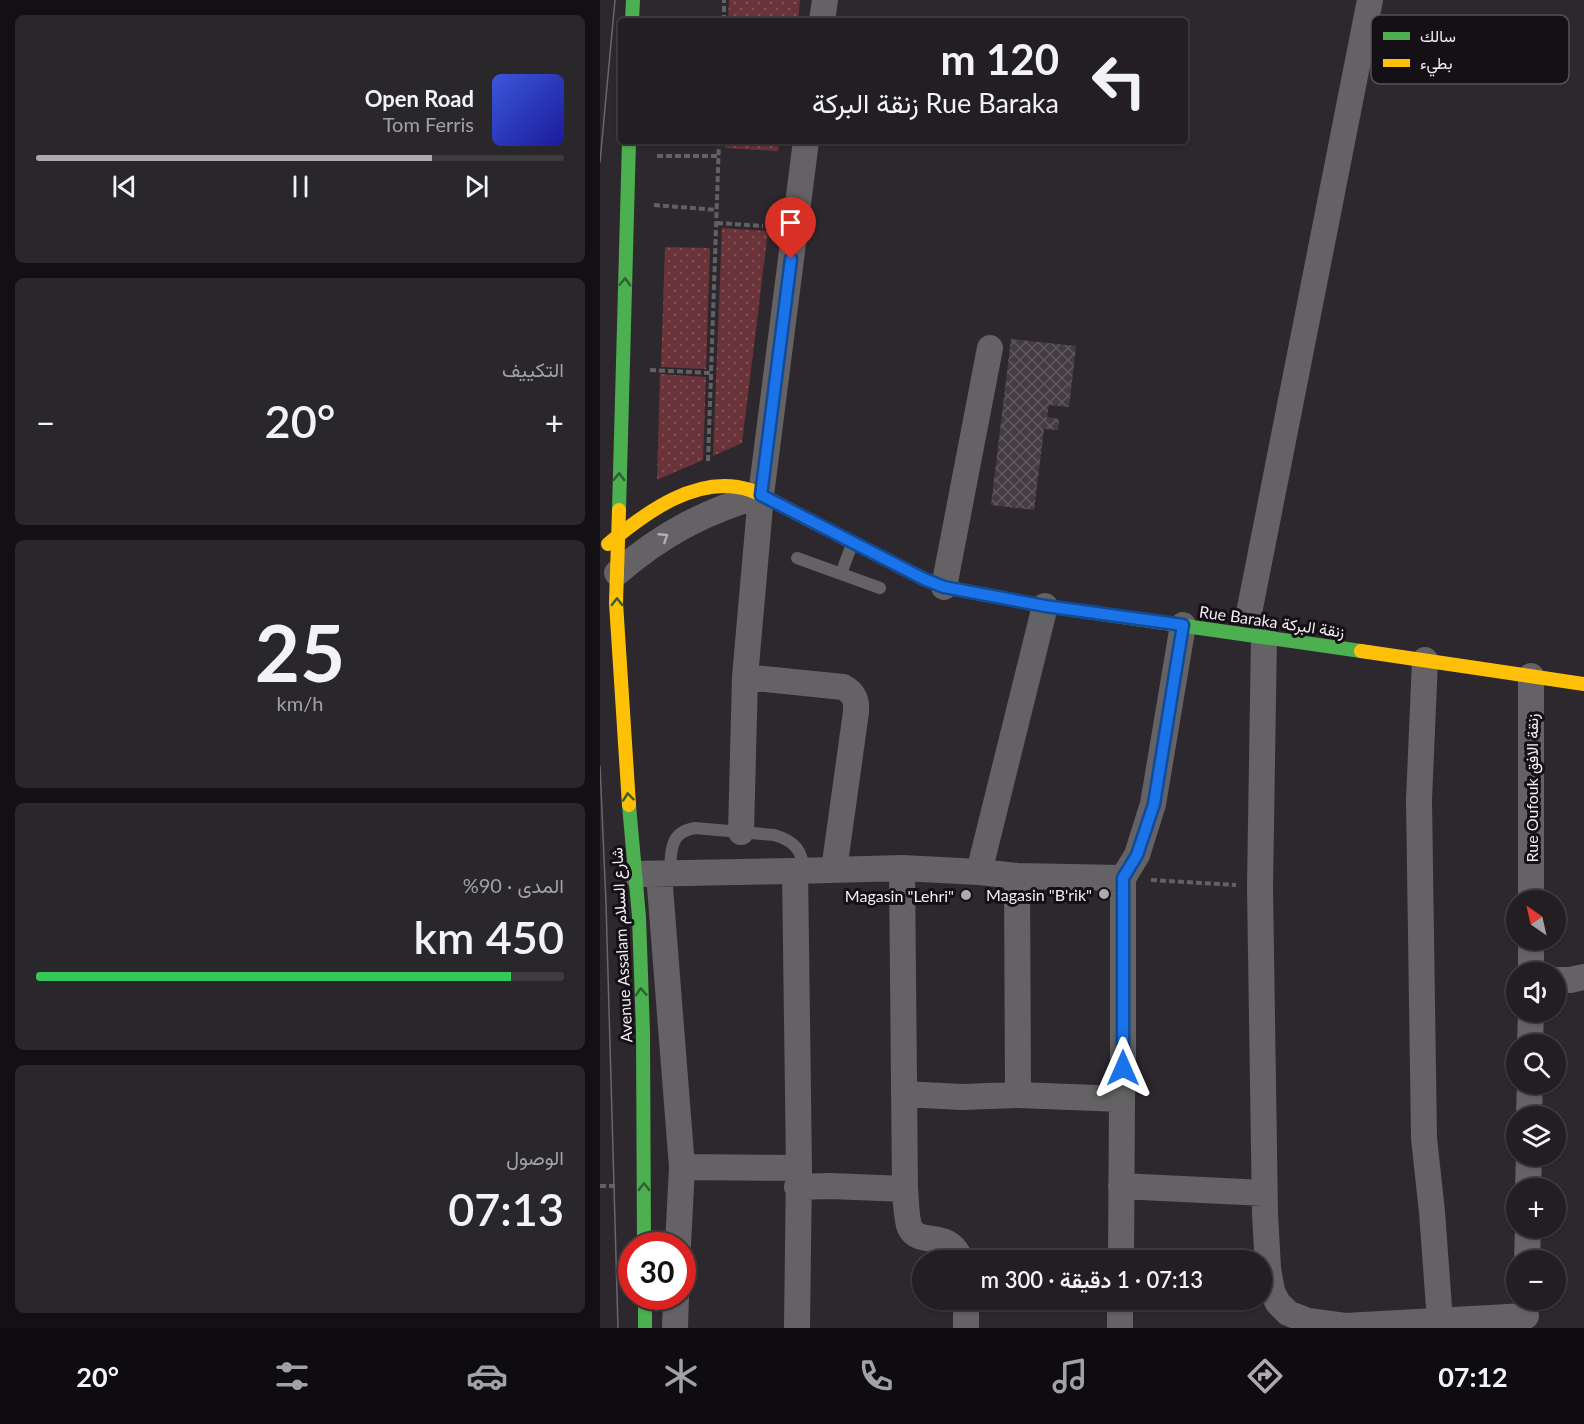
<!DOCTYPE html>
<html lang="ar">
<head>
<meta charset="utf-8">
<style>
	body { margin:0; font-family:Lato,Vazirmatn,sans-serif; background:#2a272a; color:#f1f3f6; direction:rtl; height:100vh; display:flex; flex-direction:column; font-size:22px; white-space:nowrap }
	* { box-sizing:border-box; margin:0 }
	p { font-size:20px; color:#a2a2a5 }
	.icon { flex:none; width:33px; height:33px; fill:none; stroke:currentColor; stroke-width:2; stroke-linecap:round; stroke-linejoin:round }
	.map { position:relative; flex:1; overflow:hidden; direction:ltr }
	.side { display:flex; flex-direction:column; gap:15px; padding:15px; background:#131013; width:600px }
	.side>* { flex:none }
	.guide { position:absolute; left:18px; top:18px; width:570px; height:126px; border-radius:6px; box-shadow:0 2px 4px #0004,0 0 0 2px #3f3c40; direction:rtl; background:#221e22; color:#f1f3f6; overflow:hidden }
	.needle { width:39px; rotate:326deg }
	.controls { position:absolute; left:906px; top:890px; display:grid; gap:12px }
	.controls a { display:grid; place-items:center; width:60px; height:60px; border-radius:50%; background:#221e22; box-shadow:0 2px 4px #0004,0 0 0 2px #3f3c40; font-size:30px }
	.speed { position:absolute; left:18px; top:1232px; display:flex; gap:12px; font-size:30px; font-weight:700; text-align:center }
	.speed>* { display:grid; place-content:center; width:78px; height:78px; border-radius:50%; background:#221e22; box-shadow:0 2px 4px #0004,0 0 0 2px #3f3c40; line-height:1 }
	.speed .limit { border:9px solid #d22; background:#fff; color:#111 }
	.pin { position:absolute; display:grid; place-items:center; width:51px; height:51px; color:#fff; margin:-62px -26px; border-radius:50% 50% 50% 0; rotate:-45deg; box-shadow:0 0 6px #0007 }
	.pin .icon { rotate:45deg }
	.me { position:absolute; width:66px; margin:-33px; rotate:0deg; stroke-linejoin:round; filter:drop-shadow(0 0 4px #0008) }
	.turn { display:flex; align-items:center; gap:21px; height:126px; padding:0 30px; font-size:27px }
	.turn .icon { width:78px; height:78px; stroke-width:2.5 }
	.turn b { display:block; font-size:42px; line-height:51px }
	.big { font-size:45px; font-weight:600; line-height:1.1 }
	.side .widget { flex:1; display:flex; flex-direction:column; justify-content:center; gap:9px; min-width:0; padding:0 21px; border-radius:9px; background:#2a272a }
	.side .dial { align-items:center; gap:0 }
	.dial b { font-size:78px; line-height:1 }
	.song { display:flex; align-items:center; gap:18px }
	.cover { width:72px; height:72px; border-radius:9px; background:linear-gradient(135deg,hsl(230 70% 55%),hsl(240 70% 35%)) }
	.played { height:6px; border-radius:3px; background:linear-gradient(90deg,#afa8af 75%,#3f3c40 75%) }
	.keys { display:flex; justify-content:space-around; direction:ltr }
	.heat { display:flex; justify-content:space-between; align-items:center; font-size:33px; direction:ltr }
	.charge { height:9px; border-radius:4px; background:linear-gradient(90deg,#34c759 90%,#3f3c40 0) }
	.trip { position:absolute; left:312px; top:1250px; width:360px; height:60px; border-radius:30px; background:#221e22; box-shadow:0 2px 4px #0004,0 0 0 2px #3f3c40; font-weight:600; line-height:60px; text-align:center; direction:rtl }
	.tab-bar { display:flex; height:96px; justify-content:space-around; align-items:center; background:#0e0c0e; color:#a2a2a5 }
	.tab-bar .icon { width:42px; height:42px }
	.tab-bar .current { color:#afa8af }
	.tab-bar b { font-size:27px; color:#f1f3f6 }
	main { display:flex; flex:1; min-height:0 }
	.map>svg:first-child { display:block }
</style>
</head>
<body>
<main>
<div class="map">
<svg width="984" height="1328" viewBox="0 0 984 1328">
	<defs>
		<pattern id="park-dots" width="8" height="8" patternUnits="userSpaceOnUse" patternTransform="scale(1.5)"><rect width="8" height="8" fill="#6a3339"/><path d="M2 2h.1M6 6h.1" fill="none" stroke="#805156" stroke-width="1.8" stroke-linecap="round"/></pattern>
		<pattern id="building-cross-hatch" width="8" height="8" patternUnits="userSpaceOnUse" patternTransform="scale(1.5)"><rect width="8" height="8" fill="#433d41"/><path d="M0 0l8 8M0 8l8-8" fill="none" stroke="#5f595d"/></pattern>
	</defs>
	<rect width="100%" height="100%" fill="#2d282d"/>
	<path fill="url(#park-dots)" d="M129,0H200L198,21H128Z
		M125,141H180L178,151L125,148Z
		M122,228L168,231L142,443L113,456Z
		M65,247L110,248L106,369L61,367Z
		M60,374L106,377L103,460L57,480Z"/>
	<path fill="url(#building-cross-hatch)" d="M411,339L476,346L469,407L449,405L447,417L459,419L458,430L444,429L434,510L391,505Z"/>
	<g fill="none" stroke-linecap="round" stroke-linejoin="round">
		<path stroke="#635f63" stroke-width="4" stroke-dasharray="6 3" stroke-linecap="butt" d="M124,21V0
			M57,156H119
			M54,205L117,210
			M117,223L163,226
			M50,370L111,373
			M108,461L119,141
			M551,880L636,885
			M0,1186H17"/>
		<path stroke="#646264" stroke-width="12" d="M197,558L280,588
			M241,574L252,544
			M70,874C71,852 69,832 95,828L174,835C195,841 202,850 204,871"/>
		<path stroke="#646264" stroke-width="26" d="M222,21L225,0
			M17,573C62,534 104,512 161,495
			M344,587L390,348
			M649,613L770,0
			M664,636L660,887L665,1214L668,1268L672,1291L678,1303L688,1313L708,1321L745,1326L926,1316
			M825,660L819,800L824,1138L832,1212L840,1321
			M931,676V900
			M145,677L243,687C254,693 257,700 256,712L234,870
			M141,832L145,677L161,495L206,141
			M302,868L305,1189C306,1199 306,1219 310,1228C316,1241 335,1237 345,1242C353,1245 358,1253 361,1260
			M195,871L199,1168L197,1328
			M379,872L445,606
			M35,874L195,871L302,868L379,872L417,876L523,878
			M59,874L82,1167L78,1245
			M931,939V972
			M956,980H970L984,977
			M930,1044L931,1011
			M304,1094L361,1097L418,1095L417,876
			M418,1095L522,1099
			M929,1116L930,1083
			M82,1167L199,1168
			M521,1186L664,1193
			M197,1187L230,1186L305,1189
			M928,1188L929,1155
			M521,1260L522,1099L523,1068V878L537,855L553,804L583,625
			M927,1260L928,1227
			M366,1299V1328
			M75,1328L76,1296
			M520,1328V1299"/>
		<path stroke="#4caf50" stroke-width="14" d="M32,21L33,0
			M19,510L29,141
			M221,526L324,579L344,587L445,606L761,651
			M29,805L39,917L43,1032L44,1245
			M45,1296V1328"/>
		<path stroke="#ffc107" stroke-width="14" d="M19,510L16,603L29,805
			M8,544C45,513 98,473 150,490C159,493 167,498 175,502C190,510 205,518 221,526
			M761,651L984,684"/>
		<path stroke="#696769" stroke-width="1.5" d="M0,162L15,0
			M0,766L6,903L18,1328"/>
	</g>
	<defs><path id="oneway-chevron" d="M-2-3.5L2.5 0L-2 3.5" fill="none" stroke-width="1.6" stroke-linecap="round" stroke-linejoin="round" transform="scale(1.5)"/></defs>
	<g stroke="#306032">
		<use href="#oneway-chevron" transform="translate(25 282) rotate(-88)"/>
		<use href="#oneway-chevron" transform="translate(19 477) rotate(-89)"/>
		<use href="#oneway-chevron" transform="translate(17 602) rotate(-90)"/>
		<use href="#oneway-chevron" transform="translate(28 797) rotate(-96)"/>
		<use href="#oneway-chevron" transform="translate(41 992) rotate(-93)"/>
		<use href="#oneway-chevron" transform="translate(44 1187) rotate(-90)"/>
	</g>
	<use stroke="#b4aeb4" href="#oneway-chevron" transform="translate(64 537) rotate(-33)"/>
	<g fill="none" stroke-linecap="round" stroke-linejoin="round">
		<defs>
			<path id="route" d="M191,259L161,495L324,579L344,587L445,606L583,625L554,804L537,855L523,878V1068"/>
		</defs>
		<use href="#route" stroke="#114b97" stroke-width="15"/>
		<use href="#route" stroke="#1a73e8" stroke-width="10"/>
	</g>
	<g fill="#afa8af" stroke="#151015" stroke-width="2">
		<circle cx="504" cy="894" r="6"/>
		<circle cx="366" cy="895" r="6"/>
	</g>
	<g text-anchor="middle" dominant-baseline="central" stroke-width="6" stroke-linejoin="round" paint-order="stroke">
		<g font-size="16" fill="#f5edf5" stroke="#151015">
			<text transform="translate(672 621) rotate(8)">Rue Baraka زنقة البركة</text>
			<text transform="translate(931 788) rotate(-90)">Rue Oufouk زنقة الافق</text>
			<text transform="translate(21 945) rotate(-93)">Avenue Assalam شارع السلام</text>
		</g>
		<g font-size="16" fill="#f5edf5" stroke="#151015" text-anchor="end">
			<text x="492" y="894">Magasin "B'rik"</text>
			<text x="354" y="895">Magasin "Lehri"</text>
		</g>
	</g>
	<rect x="771" y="15" width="198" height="69" rx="9" fill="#151015" stroke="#585258" stroke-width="1.5"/>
	<rect x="783" y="32" width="27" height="8" fill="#4caf50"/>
	<rect x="783" y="59" width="27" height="8" fill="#ffc107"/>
	<g font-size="16" fill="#f5edf5">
		<text x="820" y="42">سالك</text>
		<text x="820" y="69">بطيء</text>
	</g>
</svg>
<div class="controls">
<a><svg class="needle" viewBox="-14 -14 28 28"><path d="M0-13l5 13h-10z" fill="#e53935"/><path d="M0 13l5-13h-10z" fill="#a2a2a5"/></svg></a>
<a><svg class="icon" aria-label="sound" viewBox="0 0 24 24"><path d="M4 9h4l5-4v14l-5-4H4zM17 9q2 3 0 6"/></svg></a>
<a><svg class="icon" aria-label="search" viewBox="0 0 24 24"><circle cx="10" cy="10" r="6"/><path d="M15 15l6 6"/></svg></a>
<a><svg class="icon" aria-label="layers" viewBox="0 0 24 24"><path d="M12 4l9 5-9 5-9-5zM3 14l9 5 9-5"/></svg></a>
<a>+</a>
<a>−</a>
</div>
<div class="speed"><div class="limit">30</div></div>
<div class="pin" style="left:191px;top:259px;background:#d93025"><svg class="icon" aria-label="arrive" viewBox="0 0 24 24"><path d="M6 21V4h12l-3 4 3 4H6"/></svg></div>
<svg class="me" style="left:523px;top:1068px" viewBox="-20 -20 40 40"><path d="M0-17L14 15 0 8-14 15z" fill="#1a73e8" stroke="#fff" stroke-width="4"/></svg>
<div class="trip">07:13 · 1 دقيقة · 300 m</div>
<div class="guide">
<div class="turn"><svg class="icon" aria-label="left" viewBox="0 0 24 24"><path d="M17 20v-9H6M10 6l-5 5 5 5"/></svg><div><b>120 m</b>Rue Baraka زنقة البركة</div></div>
</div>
</div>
<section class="side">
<div class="widget">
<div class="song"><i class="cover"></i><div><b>Open Road</b><p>Tom Ferris</p></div></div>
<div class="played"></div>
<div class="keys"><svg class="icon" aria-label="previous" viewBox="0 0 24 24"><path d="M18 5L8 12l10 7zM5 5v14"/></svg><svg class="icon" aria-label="pause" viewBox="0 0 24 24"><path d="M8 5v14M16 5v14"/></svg><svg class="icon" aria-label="next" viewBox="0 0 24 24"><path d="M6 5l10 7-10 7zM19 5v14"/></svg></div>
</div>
<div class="widget"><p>التكييف</p>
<div class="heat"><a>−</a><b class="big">20°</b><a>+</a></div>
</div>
<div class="widget dial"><b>25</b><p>km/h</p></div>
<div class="widget"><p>المدى · 90%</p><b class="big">450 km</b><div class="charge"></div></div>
<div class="widget"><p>الوصول</p><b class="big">07:13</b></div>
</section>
</main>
<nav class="tab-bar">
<b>07:12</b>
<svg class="icon current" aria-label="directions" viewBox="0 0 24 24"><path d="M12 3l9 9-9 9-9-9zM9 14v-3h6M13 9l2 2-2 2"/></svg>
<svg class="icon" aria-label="music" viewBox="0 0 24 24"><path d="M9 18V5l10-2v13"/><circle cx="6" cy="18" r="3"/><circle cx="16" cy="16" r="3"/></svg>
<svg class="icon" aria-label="phone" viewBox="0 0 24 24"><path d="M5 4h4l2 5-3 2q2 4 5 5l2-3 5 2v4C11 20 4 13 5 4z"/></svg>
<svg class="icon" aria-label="climate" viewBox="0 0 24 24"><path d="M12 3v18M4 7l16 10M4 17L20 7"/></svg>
<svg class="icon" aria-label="car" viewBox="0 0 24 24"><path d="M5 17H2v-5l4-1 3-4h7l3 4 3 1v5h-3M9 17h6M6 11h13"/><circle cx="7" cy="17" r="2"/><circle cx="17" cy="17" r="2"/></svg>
<svg class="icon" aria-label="filters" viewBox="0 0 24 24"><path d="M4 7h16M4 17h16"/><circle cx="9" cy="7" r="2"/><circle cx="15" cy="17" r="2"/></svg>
<b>20°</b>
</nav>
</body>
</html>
